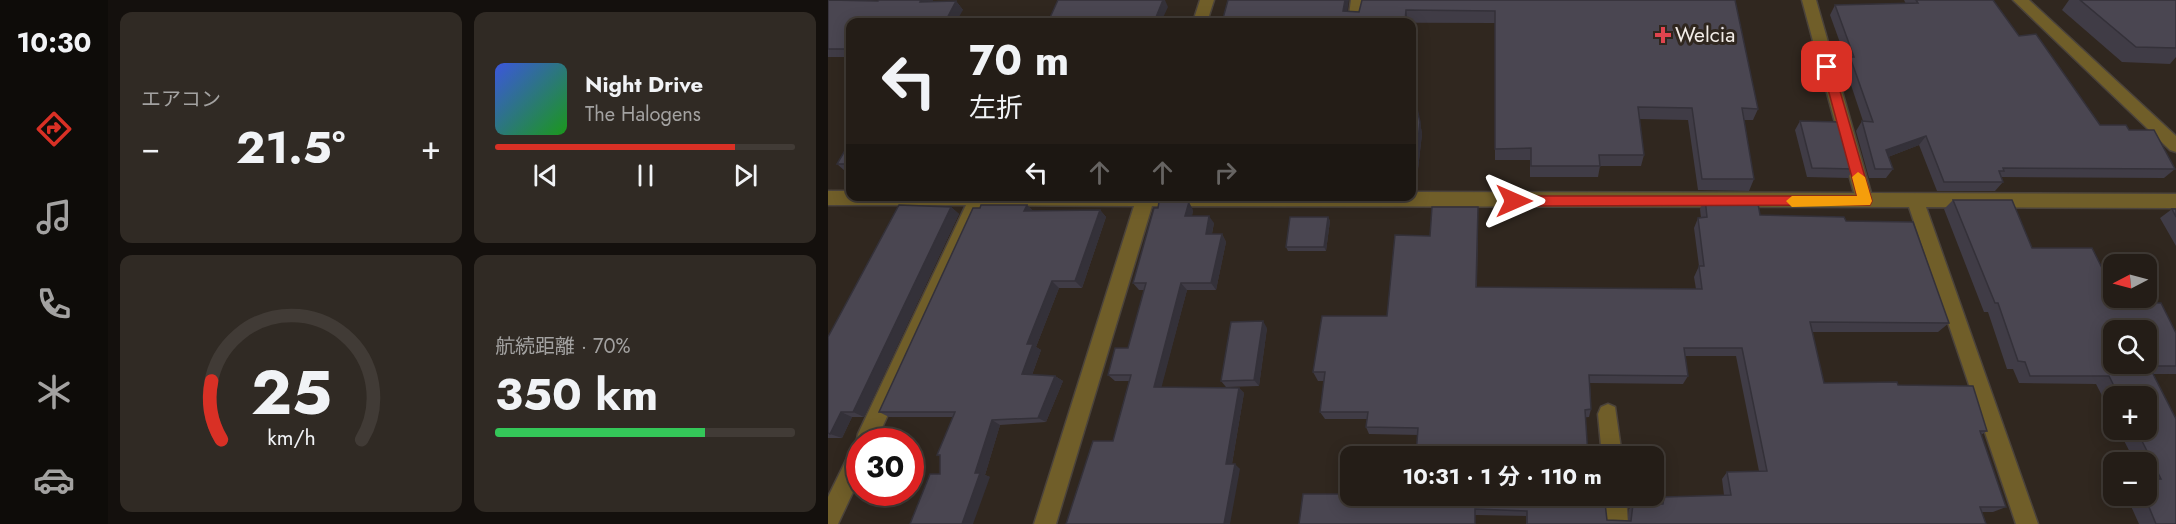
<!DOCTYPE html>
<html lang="ja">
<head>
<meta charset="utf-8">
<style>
	body { margin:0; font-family:Jost,"Noto Sans JP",sans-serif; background:#302a24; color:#f1f3f6; height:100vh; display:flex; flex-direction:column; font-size:22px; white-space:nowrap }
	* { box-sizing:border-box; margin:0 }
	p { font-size:20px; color:#a3a2a1 }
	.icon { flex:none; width:33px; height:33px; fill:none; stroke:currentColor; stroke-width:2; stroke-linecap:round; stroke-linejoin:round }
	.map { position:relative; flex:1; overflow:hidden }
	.sheet { display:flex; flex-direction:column; gap:12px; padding:12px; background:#14100d; width:720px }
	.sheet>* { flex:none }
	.banner { position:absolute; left:18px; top:18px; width:570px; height:183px; border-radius:12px; box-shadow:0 3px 15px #0003,0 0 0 2px #413b36; background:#241d17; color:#f1f3f6; overflow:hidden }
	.needle { width:39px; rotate:264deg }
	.tools { position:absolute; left:1275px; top:254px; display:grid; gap:12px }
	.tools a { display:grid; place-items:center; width:54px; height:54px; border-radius:12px; background:#241d17; box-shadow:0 3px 15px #0003,0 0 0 2px #413b36; font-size:30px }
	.speed { position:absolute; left:18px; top:428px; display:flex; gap:12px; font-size:30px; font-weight:700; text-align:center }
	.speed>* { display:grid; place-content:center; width:78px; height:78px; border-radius:50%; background:#241d17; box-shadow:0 3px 15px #0003,0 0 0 2px #413b36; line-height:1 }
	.speed .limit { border:9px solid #d22; background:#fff; color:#111 }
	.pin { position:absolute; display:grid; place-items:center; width:51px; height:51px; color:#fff; margin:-26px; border-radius:12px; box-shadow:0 3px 9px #0006 }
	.me { position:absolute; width:66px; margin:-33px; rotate:90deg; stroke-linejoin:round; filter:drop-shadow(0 0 4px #0008) }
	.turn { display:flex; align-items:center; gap:21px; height:126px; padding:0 24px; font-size:27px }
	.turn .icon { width:78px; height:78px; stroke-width:2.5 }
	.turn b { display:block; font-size:42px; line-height:51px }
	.lanes { display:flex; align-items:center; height:57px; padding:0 24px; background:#0003; justify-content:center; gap:30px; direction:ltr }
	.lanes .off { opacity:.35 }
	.big { font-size:45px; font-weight:700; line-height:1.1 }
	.sheet .card { flex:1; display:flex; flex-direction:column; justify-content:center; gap:9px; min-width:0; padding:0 21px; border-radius:12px; background:#302a24 }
	.sheet .dial { align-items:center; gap:0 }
	.dial svg { height:156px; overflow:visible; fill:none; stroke:#413b36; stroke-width:7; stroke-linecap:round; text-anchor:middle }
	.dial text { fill:#f1f3f6; stroke:none }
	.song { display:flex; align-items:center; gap:18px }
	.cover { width:72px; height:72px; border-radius:9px; background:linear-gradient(135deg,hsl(230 70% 55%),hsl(120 70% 35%)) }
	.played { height:6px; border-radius:3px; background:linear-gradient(90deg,#d93025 80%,#413b36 80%) }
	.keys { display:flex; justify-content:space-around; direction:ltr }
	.heat { display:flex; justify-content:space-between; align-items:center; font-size:33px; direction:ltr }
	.charge { height:9px; border-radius:4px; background:linear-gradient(90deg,#34c759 70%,#413b36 0) }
	.sheet .tiles { flex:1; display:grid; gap:12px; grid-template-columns:repeat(2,1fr) }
	.trip { position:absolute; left:512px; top:446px; width:324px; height:60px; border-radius:12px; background:#241d17; box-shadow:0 3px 15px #0003,0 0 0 2px #413b36; font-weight:700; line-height:60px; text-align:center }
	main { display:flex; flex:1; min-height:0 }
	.tabs { display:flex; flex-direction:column; width:108px; justify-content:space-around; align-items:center; background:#0e0c09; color:#a3a2a1 }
	.tabs .icon { width:42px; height:42px }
	.tabs .active { color:#d93025 }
	.tabs b { font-size:27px; color:#f1f3f6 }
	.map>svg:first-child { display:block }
</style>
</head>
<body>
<main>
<nav class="tabs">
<b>10:30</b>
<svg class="icon active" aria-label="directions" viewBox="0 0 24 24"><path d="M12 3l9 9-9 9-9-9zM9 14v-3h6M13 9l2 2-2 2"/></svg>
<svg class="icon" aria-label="music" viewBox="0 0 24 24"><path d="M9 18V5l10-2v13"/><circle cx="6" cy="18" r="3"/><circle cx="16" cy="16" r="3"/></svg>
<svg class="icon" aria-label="phone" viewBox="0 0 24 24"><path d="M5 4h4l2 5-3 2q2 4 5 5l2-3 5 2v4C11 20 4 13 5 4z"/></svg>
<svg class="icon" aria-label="climate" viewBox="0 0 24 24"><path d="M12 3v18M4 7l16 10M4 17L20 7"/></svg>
<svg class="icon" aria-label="car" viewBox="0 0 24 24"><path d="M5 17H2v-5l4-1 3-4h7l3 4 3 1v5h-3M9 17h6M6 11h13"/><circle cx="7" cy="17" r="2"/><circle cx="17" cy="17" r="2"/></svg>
</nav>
<section class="sheet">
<div class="tiles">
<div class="card"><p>エアコン</p>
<div class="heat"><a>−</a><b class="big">21.5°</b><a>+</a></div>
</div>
<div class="card">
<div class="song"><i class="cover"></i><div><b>Night Drive</b><p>The Halogens</p></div></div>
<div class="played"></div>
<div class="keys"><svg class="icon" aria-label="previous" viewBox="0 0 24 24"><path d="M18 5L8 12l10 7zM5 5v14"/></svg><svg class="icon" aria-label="pause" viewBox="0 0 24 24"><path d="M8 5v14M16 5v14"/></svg><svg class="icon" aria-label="next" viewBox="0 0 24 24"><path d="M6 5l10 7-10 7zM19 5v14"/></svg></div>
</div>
<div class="card dial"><svg viewBox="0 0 100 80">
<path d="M14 69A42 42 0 1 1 86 69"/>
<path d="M14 69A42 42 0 0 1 9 39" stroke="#d93025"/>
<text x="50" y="56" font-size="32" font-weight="700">25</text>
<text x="50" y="72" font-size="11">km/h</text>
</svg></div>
<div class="card"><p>航続距離 · 70%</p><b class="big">350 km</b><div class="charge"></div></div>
</div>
</section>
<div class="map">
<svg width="1348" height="524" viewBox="0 0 1348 524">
	<rect width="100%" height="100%" fill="#30271f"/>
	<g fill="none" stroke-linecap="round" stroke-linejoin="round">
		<defs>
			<path id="minor" d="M372,0H386L379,22H365Z
				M523,0H537L534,22H520Z
				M974,0H988L1043,193L1348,194V208L1098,207L1210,524H1188L1081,207L324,206L228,524H206L306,206L155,205L48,441H32V477L10,524H0V497L25,446L28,444L30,434L138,205H0V191H22V196H584V192L1026,193Z
				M1185,0H1201L1348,136V152L1342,150Z
				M780,404L787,407L794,456H774L770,414L773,407Z
				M776,495H798L800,524H778Z"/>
		</defs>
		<use href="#minor" stroke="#4b433b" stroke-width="3"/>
		<use href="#minor" fill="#705e29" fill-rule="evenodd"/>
	</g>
	<path fill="#403c46" d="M0,0L50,1L51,0H105L104,1H128L135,10L22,22V57H0Z
		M907,0L930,109L925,120H916L926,179L921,191L870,190L860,120L811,119L816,155L813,166H772L770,177H702V160H667V23L394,22L520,11L531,12Z
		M1076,0H1165L1191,36L1272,125L1301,130L1347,169L1336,178L1173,177L1175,182L1167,191H1109L1091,145L1060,157L1065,169L1058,178H1041L1028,131L1034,121H1035L1017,67L1019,62L1002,15L1007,5L1078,4Z
		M1241,0H1348V57L1342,64L1294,62L1234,10Z
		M584,87L592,122L594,134L589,178H584Z
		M972,121L1025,169L1020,178L979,177L967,130Z
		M22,142V171H17L9,164Z
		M877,198L932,215L1018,221L1121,323L1110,332H984L996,383L1070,385L1159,431L1153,435L1178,507L1165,512H1154L1158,524H698V516L648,515L471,524L764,498L774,503L779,520L800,521L801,509L805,504H831L836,497L896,495L894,479L899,472L931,471L908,356H857L860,376L855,384L762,383L763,409L761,417L590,435L541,434L538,427L539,419H497L492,412L496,381H490L485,372L559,316L650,218L649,287L868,289L866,277L871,266L866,228L870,218H873L872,209Z
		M1125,200L1204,248L1291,302L1348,333V374H1325L1348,524H1311L1298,495H1318V462H1307L1290,429H1318V396H1286V419L1268,384L1191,383L1185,369H1179L1160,312H1156L1116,209Z
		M199,205L205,211L272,210L278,217L254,288H231L208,347L213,350L204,375L227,376L235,381L218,422L172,425L157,475L162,477L112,474V456L109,455L125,417H61L51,412L152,208Z
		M123,207L131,214L36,417H24L14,438H0V337Z
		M1344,209H1348V246L1332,218Z
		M365,210L364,216L386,223L384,234H394L398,242L388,290H359L333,387L411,388L416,393L404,464L412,469L285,441L301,381H287L280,375L300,348L316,290H311L305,283Z
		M500,217L502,221L498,251H460L458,247Z
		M439,328L431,386L398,387L393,381Z"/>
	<path fill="#343139" d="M93,0H105L99,10L92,2Z
		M335,0H337L340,7L333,22H326Z
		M517,0H521L518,22L515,11Z
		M128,1L135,10L128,22H117Z
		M578,10L580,22H577Z
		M592,122L594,134L589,178L587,167Z
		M1098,136L1091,145L1052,160L1058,150Z
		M361,202L365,210L362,224L357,216Z
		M199,205L206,212L196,211Z
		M123,207L131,214L36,417L25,412Z
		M272,210L278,217L254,288L247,281Z
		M381,216L386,223L382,242L378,234Z
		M500,217L502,221L498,251L496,247Z
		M394,234L398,242L388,290L383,283Z
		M224,281L231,288L208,347L213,350L202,380L194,374L199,344Z
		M353,283L359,290L332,393L326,387Z
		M435,321L439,328L431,386L426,380Z
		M227,376L235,381L218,422L210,418Z
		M411,388L416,393L403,469L398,464Z
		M13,412L24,417L14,438L2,434Z
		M164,420L172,425L157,475L162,477L145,524H134L147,473Z
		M407,464L412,469L402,524H396Z"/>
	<path fill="#4a4651" stroke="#343139" stroke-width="1.5" fill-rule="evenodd" d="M0,0L50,1L51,0H93L92,2L128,1L117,22H22V49H0Z
		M230,0H335L326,22H220Z
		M400,0H517L515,11L531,12L534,0H907L930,109L914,108L926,179H874L864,108L810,107L816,155H771L772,166H703V148L667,149V11L578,10L577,22H394Z
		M1088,0H1165L1191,36L1208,34L1272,125H1298L1301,130H1326L1347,169L1175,168L1176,171H1171L1175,182H1116L1098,136L1058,150L1065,169H1047L1034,121L1045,122L1022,57H1026L1007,5L1090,3Z
		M1252,0H1348V48L1308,47Z
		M584,87L592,122L587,167L584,166Z
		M972,121L1012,122L1025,169L984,168Z
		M22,142V164H9Z
		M877,198H929L932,215L1016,217L1018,221L1085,222L1121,323L982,322L996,383L1069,382L1070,385L1145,386L1159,431H1152L1178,507H1152L1158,524H699V511L647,509V524H471L475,494H522V495H764V498H773L774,503H777L779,520L803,521L805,504H835L836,497L903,495L899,472L939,471L914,348H856L860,376L761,375L763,409L757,410L760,456H588L590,428L538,427L540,412H492L497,372H485L494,316H559L567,235L602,236L604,207H650L648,287L874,289L871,266H876L870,218L879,217Z
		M1125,200H1184L1204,248H1264L1286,292V297H1288L1291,302L1333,303L1348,333V366H1321L1348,419V524H1328L1316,495H1318V479H1333L1308,429H1318V396H1291L1281,376H1202L1197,362L1190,361L1170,303H1167ZM1286,330H1318V363H1286Z
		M331,202H361L357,216H381L378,234H394L383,283H353L326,387L411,388L398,464H407L396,524H238L265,441H285L303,375H280L287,348H300L318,283H305L326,208H330Z
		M71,205L123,207L25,412H13L2,434L0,433V337Z
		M153,205H199L196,211L272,210L247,281H224L199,344H205L194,374L227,376L210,418L164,420L147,473H152L134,524H82L102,474H112V455H109L127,412H51L145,208H152Z
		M1344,209H1348V217Z
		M462,217H500L496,247H458Z
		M435,321L426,380L393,381L403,322Z"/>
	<path fill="#d93025" stroke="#8d1f18" stroke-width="1.5" d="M999,63L1005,67L1044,201L1042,205L686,206L679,201L686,196H1029L994,67Z"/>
	<path fill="#f59e0b" d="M1030,172L1037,177L1044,201L1042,205L964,207L958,201L964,196H1029L1024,177Z"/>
	<path fill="#e0444e" stroke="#30271f" stroke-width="2" d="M832 26h6v6h6v6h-6v6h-6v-6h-6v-6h6z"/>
	<g text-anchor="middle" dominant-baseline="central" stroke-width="6" stroke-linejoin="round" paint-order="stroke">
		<g font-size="21" fill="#f3ede8" stroke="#30271f" text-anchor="start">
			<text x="847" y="35">Welcia</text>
		</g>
	</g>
</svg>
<div class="tools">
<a><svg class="needle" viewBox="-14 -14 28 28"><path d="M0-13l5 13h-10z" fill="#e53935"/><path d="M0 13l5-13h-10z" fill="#a3a2a1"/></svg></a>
<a><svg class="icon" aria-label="search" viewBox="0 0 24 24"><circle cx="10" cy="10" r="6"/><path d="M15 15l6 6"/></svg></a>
<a>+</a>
<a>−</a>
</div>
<div class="speed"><div class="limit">30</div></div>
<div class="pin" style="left:999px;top:67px;background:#d93025"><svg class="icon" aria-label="arrive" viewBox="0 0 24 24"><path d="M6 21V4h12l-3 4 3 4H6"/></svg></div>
<svg class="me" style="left:686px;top:201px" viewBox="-20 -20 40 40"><path d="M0-17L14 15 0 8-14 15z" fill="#d93025" stroke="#fff" stroke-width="4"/></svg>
<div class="trip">10:31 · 1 分 · 110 m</div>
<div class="banner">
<div class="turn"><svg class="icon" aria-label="left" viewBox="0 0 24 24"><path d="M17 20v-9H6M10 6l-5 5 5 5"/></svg><div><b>70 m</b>左折</div></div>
<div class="lanes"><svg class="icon" aria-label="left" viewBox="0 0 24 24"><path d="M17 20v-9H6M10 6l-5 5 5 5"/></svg><svg class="icon off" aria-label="ahead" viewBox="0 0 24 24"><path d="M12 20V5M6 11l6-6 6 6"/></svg><svg class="icon off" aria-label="ahead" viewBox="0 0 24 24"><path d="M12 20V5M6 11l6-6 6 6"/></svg><svg class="icon off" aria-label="right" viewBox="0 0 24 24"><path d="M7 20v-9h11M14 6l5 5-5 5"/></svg></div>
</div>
</div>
</main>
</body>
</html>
